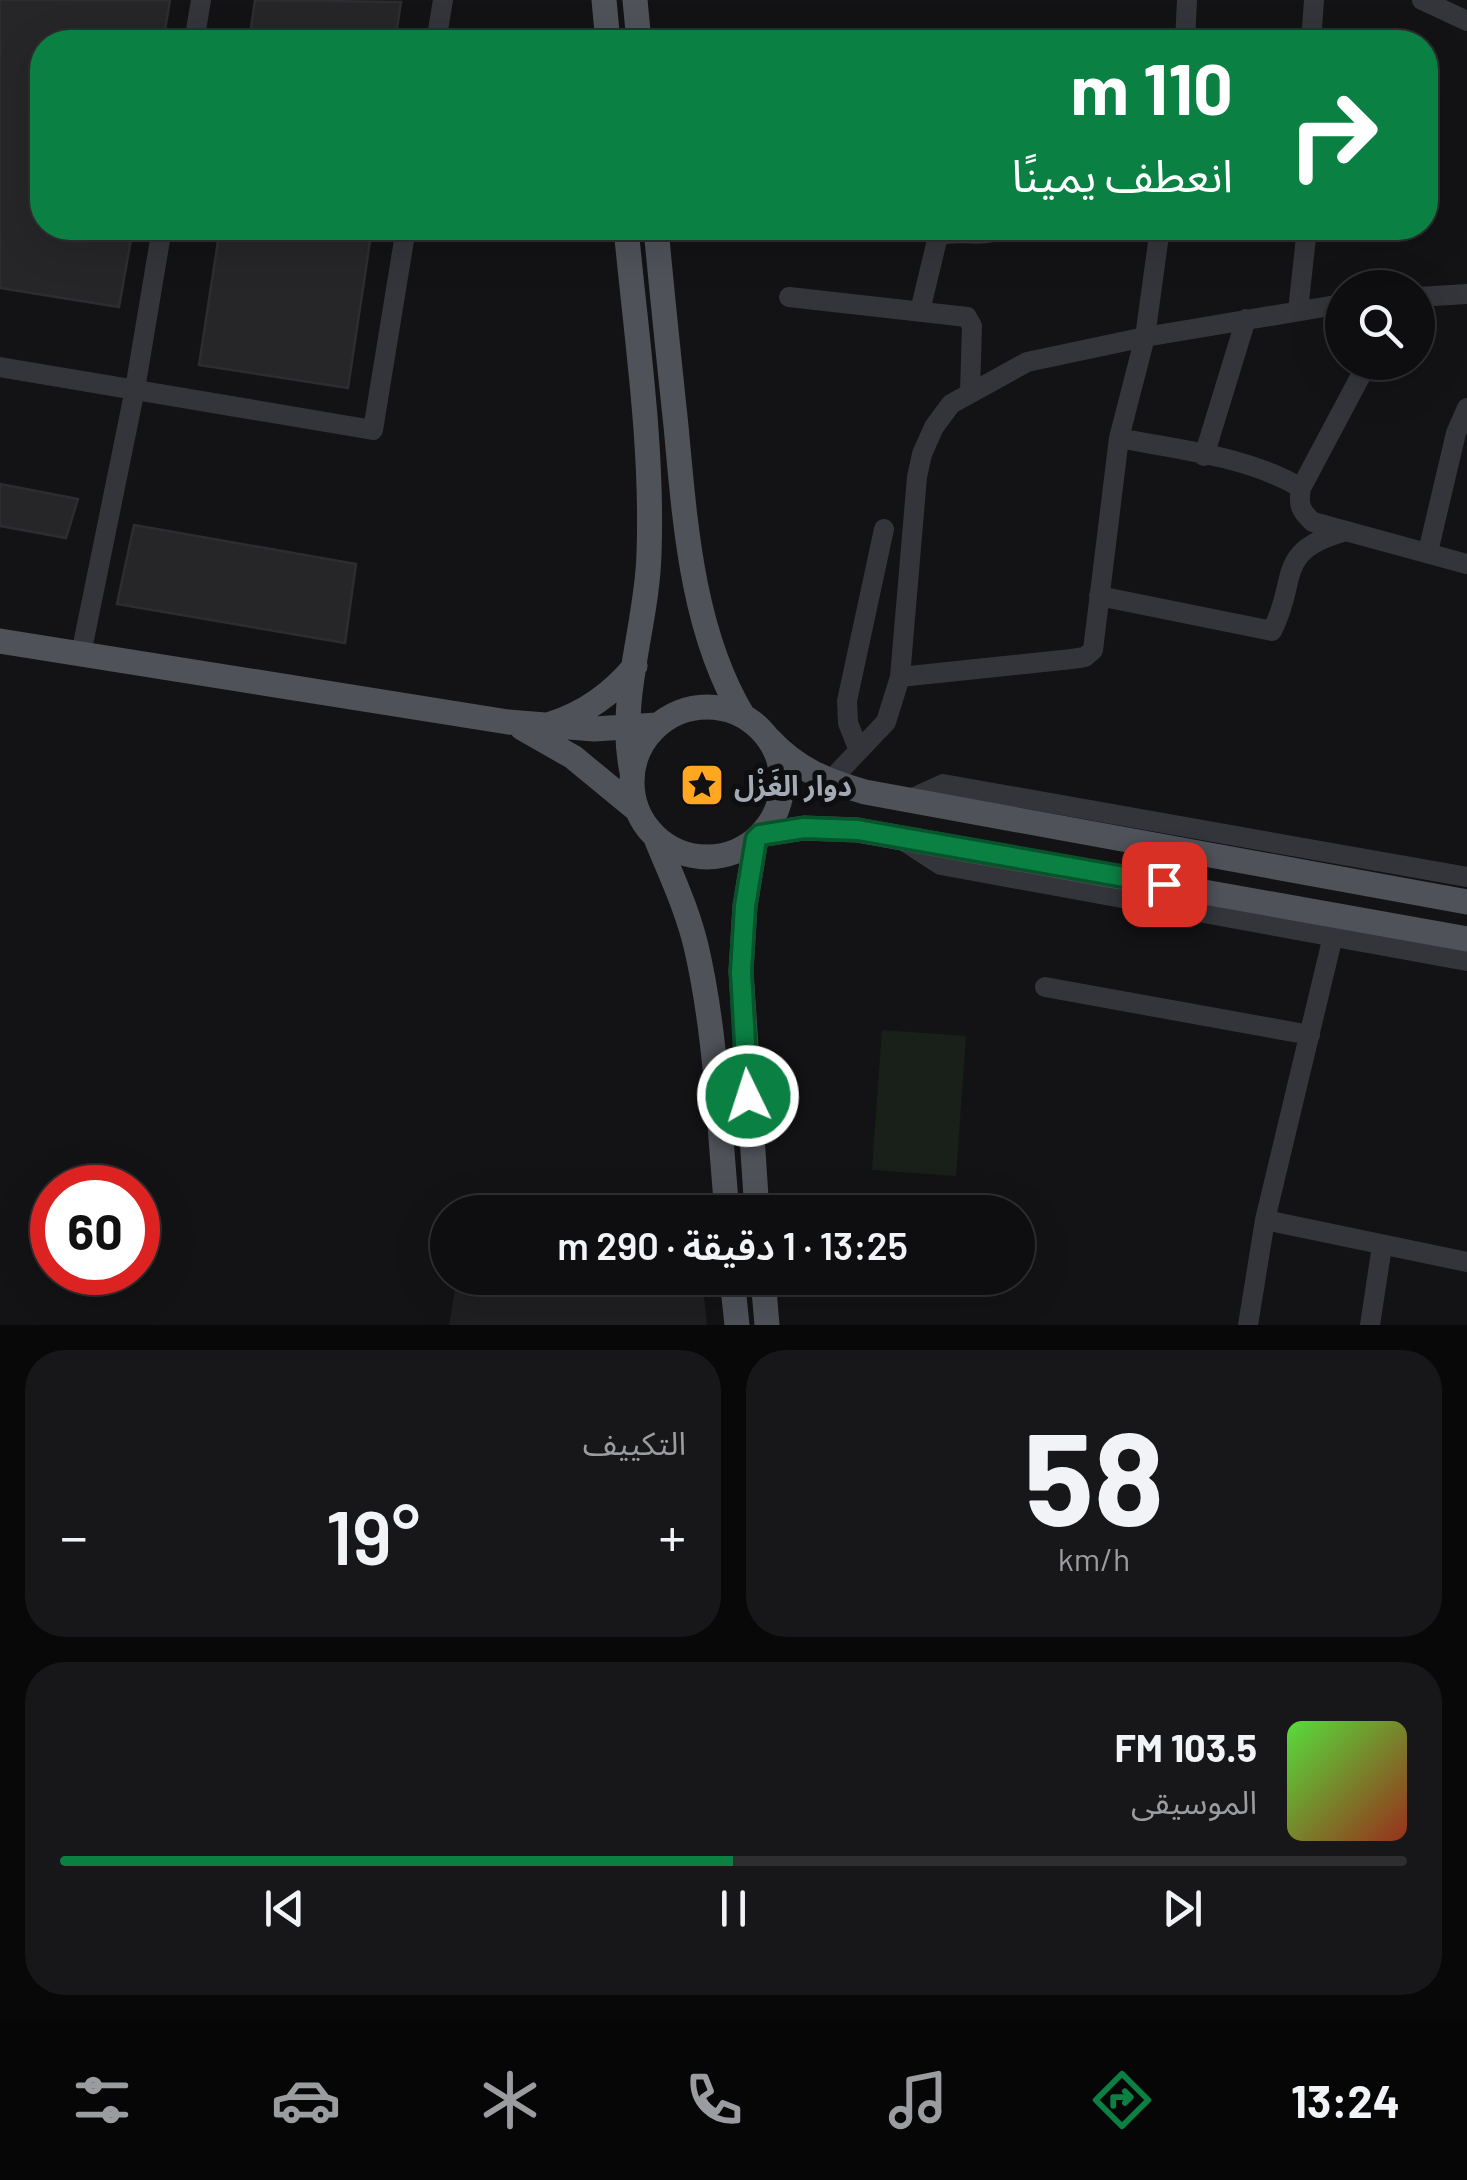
<!DOCTYPE html>
<html lang="ar">
<head>
<meta charset="utf-8">
<style>
	body { margin:0; font-family:Barlow,"Noto Sans Arabic",sans-serif; background:#171719; color:#f1f3f6; direction:rtl; height:100vh; display:flex; flex-direction:column; font-size:38px; white-space:nowrap }
	* { box-sizing:border-box; margin:0 }
	p { font-size:32px; color:#9b9c9f }
	.icon { flex:none; width:55px; height:55px; fill:none; stroke:currentColor; stroke-width:2; stroke-linecap:round; stroke-linejoin:round }
	.map { position:relative; height:1325px; overflow:hidden; direction:ltr }
	.side { display:flex; flex-direction:column; gap:25px; padding:25px; background:#080809; flex:1 }
	.side>* { flex:none }
	.hud { position:absolute; left:30px; top:30px; width:1408px; height:210px; border-radius:40px; box-shadow:0 10px 40px #0002,0 0 0 2px #2e2e30; direction:rtl; background:#0b8043; color:#fff; overflow:hidden }
	.controls { position:absolute; left:1325px; top:270px; display:grid; gap:20px }
	.controls a { display:grid; place-items:center; width:110px; height:110px; border-radius:50%; background:#0e0e10; box-shadow:0 10px 40px #0002,0 0 0 2px #2e2e30; font-size:50px }
	.speed { position:absolute; left:30px; top:1165px; display:flex; gap:20px; font-size:50px; font-weight:700; text-align:center }
	.speed>* { display:grid; place-content:center; width:130px; height:130px; border-radius:50%; background:#0e0e10; box-shadow:0 10px 40px #0002,0 0 0 2px #2e2e30; line-height:1 }
	.speed .limit { border:15px solid #d22; background:#fff; color:#111 }
	.pin { position:absolute; display:grid; place-items:center; width:85px; height:85px; color:#fff; margin:-42px; border-radius:20px; box-shadow:0 5px 15px #0006 }
	.me { position:absolute; width:110px; margin:-55px; rotate:356deg; stroke-linejoin:round; filter:drop-shadow(0 0 8px #0008) }
	.turn { display:flex; align-items:center; gap:35px; height:210px; padding:0 40px; font-size:45px }
	.turn .icon { width:130px; height:130px; stroke-width:2.5 }
	.turn b { display:block; font-size:70px; line-height:85px }
	.big { font-size:75px; font-weight:600; line-height:1.1 }
	.side .widget { flex:1; display:flex; flex-direction:column; justify-content:center; gap:15px; min-width:0; padding:0 35px; border-radius:40px; background:#171719 }
	.side .dial { align-items:center; gap:0 }
	.dial b { font-size:130px; line-height:1 }
	.song { display:flex; align-items:center; gap:30px }
	.cover { width:120px; height:120px; border-radius:15px; background:linear-gradient(135deg,hsl(110 70% 55%),hsl(10 70% 35%)) }
	.played { height:10px; border-radius:5px; background:linear-gradient(90deg,#0b8043 50%,#2e2e30 50%) }
	.keys { display:flex; justify-content:space-around; direction:ltr }
	.heat { display:flex; justify-content:space-between; align-items:center; font-size:55px; direction:ltr }
	.side .tiles { flex:1; display:grid; gap:25px; grid-template-columns:1fr 1fr }
	.widget:last-child { grid-column:span 2 }
	.trip { position:absolute; left:430px; top:1195px; width:605px; height:100px; border-radius:50px; background:#0e0e10; box-shadow:0 10px 40px #0002,0 0 0 2px #2e2e30; font-weight:600; line-height:100px; text-align:center; direction:rtl }
	.tab-bar { display:flex; height:160px; justify-content:space-around; align-items:center; background:#060606; color:#9b9c9f }
	.tab-bar .icon { width:70px; height:70px }
	.tab-bar .selected { color:#0b8043 }
	.tab-bar b { font-size:45px; color:#f1f3f6 }
	.map>svg:first-child { display:block }
</style>
</head>
<body>
<div class="map">
<svg width="1467" height="1325" viewBox="0 0 1467 1325">
	<rect width="100%" height="100%" fill="#131315"/>
	<path fill="#1f1f22" d="M457,1278H702L707,1325H449Z"/>
	<path fill="#192019" d="M882,1030L966,1036L956,1176L872,1170Z"/>
	<path fill="#262629" stroke="#2d2d31" stroke-width="2.5" d="M0,0H170L163,42H42V228H133L119,307L0,288Z
		M255,0L401,2L395,42H249Z
		M220,228H372L348,388L199,365Z
		M0,484L78,499L66,538L0,526Z
		M134,525L356,564L345,643L117,604Z"/>
	<g fill="none" stroke-linecap="round" stroke-linejoin="round">
		<path stroke="#34353a" stroke-width="20" d="M1422,0L1467,21
			M194,42L201,0
			M436,42L443,0
			M1185,42L1187,0
			M1311,42L1314,0
			M789,297L967,317L972,326L970,392
			M1418,297L1467,294
			M920,311L938,236C958,228 982,240 1001,228
			M1298,311L1307,228
			M0,367L373,430L406,228
			M1119,438C1178,450 1248,456 1301,488C1298,504 1300,511 1313,522L1467,564
			M1204,456L1246,319
			M1301,488L1368,362
			M1428,552L1456,433L1467,408
			M1099,596L1272,631C1299,579 1273,551 1346,531
			M81,654L135,389L162,228
			M900,677L1072,659L1085,657L1093,650L1119,438L1145,337L1160,228
			M858,748L848,723L847,701L884,529
			M829,782L886,722L900,677L917,477L922,454L934,427L951,404L1027,362L1145,337L1342,304
			M906,801L943,784L1467,877
			M904,841L941,865L1467,961
			M1045,987L1310,1035
			M1265,1220L1467,1262
			M1248,1325L1265,1220L1333,936
			M1370,1325L1382,1246"/>
		<path stroke="#4f5259" stroke-width="25" d="M604,0L608,42
			M635,0L639,42
			M626,228C636,335 653,445 649,554C647,627 617,700 632,772
			M656,228C662,294 669,360 676,426C685,523 692,631 743,716
			M0,641L508,722L594,729L657,725
			M632 782a75 75 0 1 1 150 0a75 75 0 1 1-150 0Z
			M551,724C586,713 612,694 635,666
			M522,728L573,757L635,808
			M770,740C797,769 826,781 865,792L1467,902
			M760,835L804,828L857,830L1467,939
			M656,838C670,873 687,908 696,946C716,1031 719,1125 727,1212
			M756,839L745,906L741,971L757,1212
			M732,1278L737,1325
			M763,1278L767,1325"/>
	</g>
	<g fill="none" stroke-linecap="round" stroke-linejoin="round">
		<defs>
			<path id="route" d="M748,1096L741,972L745,906L756,839L760,835L804,828L858,830L1164,884"/>
		</defs>
		<use href="#route" stroke="#07532c" stroke-width="25"/>
		<use href="#route" stroke="#0b8043" stroke-width="18"/>
	</g>
	<defs>
		<symbol id="sight-square" viewBox="-11 -11 22 22"><rect x="-9" y="-9" width="18" height="18" rx="4" fill="#ffa721" stroke="#0e0e10"/><path d="M0-6L1.8-2.2L6-1.7L2.9 1.2L3.7 5.4L0 3.3L-3.7 5.4L-2.9 1.2L-6-1.7L-1.8-2.2Z" fill="#111"/></symbol>
	</defs>
	<g fill-rule="evenodd">
		<use href="#sight-square" x="677" y="760" width="50" height="50"/>
	</g>
	<g text-anchor="middle" dominant-baseline="central" stroke-width="10" stroke-linejoin="round" paint-order="stroke">
		<g font-size="28" font-weight="bold" fill="#a3aab6" stroke="#0e0e10" text-anchor="start">
			<text x="734" y="785">دوار الغَزْل</text>
		</g>
	</g>
</svg>
<div class="controls">
<a><svg class="icon" aria-label="search" viewBox="0 0 24 24"><circle cx="10" cy="10" r="6"/><path d="M15 15l6 6"/></svg></a>
</div>
<div class="speed"><div class="limit">60</div></div>
<div class="pin" style="left:1164px;top:884px;background:#d93025"><svg class="icon" aria-label="arrive" viewBox="0 0 24 24"><path d="M6 21V4h12l-3 4 3 4H6"/></svg></div>
<svg class="me" style="left:748px;top:1096px" viewBox="-20 -20 40 40"><circle r="17" fill="#0b8043" stroke="#fff" stroke-width="3"/><path d="M0-11L8 9 0 5-8 9z" fill="#fff"/></svg>
<div class="trip">13:25 · 1 دقيقة · 290 m</div>
<div class="hud">
<div class="turn"><svg class="icon" aria-label="right" viewBox="0 0 24 24"><path d="M7 20v-9h11M14 6l5 5-5 5"/></svg><div><b>110 m</b>انعطف يمينًا</div></div>
</div>
</div>
<section class="side">
<div class="tiles">
<div class="widget dial"><b>58</b><p>km/h</p></div>
<div class="widget"><p>التكييف</p>
<div class="heat"><a>−</a><b class="big">19°</b><a>+</a></div>
</div>
<div class="widget">
<div class="song"><i class="cover"></i><div><b>103.5 FM</b><p>الموسيقى</p></div></div>
<div class="played"></div>
<div class="keys"><svg class="icon" aria-label="previous" viewBox="0 0 24 24"><path d="M18 5L8 12l10 7zM5 5v14"/></svg><svg class="icon" aria-label="pause" viewBox="0 0 24 24"><path d="M8 5v14M16 5v14"/></svg><svg class="icon" aria-label="next" viewBox="0 0 24 24"><path d="M6 5l10 7-10 7zM19 5v14"/></svg></div>
</div>
</div>
</section>
<nav class="tab-bar">
<b>13:24</b>
<svg class="icon selected" aria-label="directions" viewBox="0 0 24 24"><path d="M12 3l9 9-9 9-9-9zM9 14v-3h6M13 9l2 2-2 2"/></svg>
<svg class="icon" aria-label="music" viewBox="0 0 24 24"><path d="M9 18V5l10-2v13"/><circle cx="6" cy="18" r="3"/><circle cx="16" cy="16" r="3"/></svg>
<svg class="icon" aria-label="phone" viewBox="0 0 24 24"><path d="M5 4h4l2 5-3 2q2 4 5 5l2-3 5 2v4C11 20 4 13 5 4z"/></svg>
<svg class="icon" aria-label="climate" viewBox="0 0 24 24"><path d="M12 3v18M4 7l16 10M4 17L20 7"/></svg>
<svg class="icon" aria-label="car" viewBox="0 0 24 24"><path d="M5 17H2v-5l4-1 3-4h7l3 4 3 1v5h-3M9 17h6M6 11h13"/><circle cx="7" cy="17" r="2"/><circle cx="17" cy="17" r="2"/></svg>
<svg class="icon" aria-label="filters" viewBox="0 0 24 24"><path d="M4 7h16M4 17h16"/><circle cx="9" cy="7" r="2"/><circle cx="15" cy="17" r="2"/></svg>
</nav>
</body>
</html>
